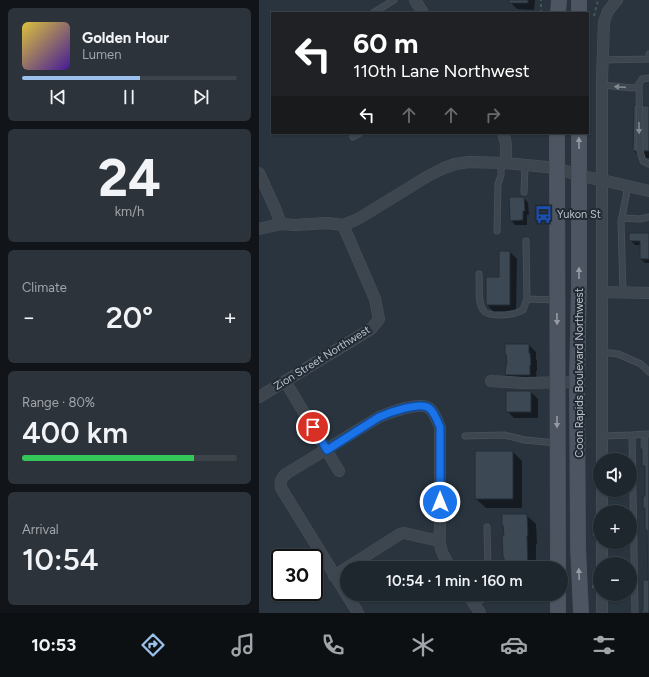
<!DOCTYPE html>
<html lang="en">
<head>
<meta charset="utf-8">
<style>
	body { margin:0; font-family:Figtree,sans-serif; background:#2c333a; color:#f1f3f6; height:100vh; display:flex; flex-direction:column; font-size:15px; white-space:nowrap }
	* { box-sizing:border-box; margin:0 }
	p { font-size:13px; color:#a1a5aa }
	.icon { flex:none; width:22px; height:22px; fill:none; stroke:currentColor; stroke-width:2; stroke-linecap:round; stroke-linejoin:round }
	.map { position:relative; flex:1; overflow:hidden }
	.side { display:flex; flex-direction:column; gap:8px; padding:8px; background:#111519; width:259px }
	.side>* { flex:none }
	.top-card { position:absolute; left:12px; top:12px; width:318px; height:122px; border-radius:0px; box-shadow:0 1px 3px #0004,0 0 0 1px #3c444a; background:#202124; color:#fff; overflow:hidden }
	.fabs { position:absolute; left:334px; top:453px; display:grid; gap:8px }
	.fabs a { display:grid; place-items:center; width:44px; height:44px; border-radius:50%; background:#1f272e; box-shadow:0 1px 3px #0004,0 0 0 1px #3c444a; font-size:20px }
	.speed { position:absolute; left:12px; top:549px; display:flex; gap:8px; font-size:20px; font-weight:700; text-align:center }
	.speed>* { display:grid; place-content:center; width:52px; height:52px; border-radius:50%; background:#1f272e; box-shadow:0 1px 3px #0004,0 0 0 1px #3c444a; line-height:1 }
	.speed .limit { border:2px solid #111; border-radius:6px; background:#fff; color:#111 }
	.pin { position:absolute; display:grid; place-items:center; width:34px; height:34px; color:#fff; margin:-17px; border:2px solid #fff; border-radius:50%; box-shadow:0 1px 4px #0007 }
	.me { position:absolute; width:44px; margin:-22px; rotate:0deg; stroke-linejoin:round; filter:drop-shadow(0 0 3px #0008) }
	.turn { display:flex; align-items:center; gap:14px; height:84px; padding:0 16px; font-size:18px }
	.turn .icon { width:52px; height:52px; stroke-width:2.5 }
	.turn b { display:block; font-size:28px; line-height:34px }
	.lanes { display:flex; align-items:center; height:38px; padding:0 16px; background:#0003; justify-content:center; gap:20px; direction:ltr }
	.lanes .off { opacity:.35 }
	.big { font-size:30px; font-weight:600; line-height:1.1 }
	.side .card { flex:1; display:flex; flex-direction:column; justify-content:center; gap:6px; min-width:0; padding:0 14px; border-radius:6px; background:#2c333a }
	.side .dial { align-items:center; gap:0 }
	.dial b { font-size:52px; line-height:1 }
	.song { display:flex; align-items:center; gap:12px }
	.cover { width:48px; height:48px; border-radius:6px; background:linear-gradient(135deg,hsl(50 70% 55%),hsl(260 70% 35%)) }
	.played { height:4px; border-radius:2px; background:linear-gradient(90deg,#9cc0ec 55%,#3c444a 55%) }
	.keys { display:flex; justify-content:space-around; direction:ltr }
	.heat { display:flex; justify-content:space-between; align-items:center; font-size:22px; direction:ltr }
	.charge { height:6px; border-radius:3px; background:linear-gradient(90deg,#34c759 80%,#3c444a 0) }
	.trip { position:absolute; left:81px; top:561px; width:228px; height:40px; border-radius:20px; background:#1f272e; box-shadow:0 1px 3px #0004,0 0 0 1px #3c444a; font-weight:600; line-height:40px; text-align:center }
	.tab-bar { display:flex; height:64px; justify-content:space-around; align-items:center; background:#0c1012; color:#a1a5aa }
	.tab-bar .icon { width:28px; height:28px }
	.tab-bar .current { color:#9cc0ec }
	.tab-bar b { font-size:18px; color:#f1f3f6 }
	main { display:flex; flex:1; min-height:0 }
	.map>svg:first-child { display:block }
</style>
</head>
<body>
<main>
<section class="side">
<div class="card">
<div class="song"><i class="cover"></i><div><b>Golden Hour</b><p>Lumen</p></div></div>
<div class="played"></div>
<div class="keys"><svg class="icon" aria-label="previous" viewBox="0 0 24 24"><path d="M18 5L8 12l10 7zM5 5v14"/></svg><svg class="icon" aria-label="pause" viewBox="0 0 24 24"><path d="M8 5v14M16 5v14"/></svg><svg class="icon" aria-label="next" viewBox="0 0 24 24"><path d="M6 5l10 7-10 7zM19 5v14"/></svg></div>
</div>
<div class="card dial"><b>24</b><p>km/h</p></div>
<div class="card"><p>Climate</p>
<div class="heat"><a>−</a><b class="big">20°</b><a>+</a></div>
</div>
<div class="card"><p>Range · 80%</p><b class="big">400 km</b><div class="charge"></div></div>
<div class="card"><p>Arrival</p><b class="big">10:54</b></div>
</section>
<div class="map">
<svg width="390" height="613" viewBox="0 0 390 613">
	<rect width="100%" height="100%" fill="#29343e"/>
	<path fill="#0007" d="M251,0H276L275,10L258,9L251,2Z
		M390,107V158H382L375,151Z
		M265,198L269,203L270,215H268V225H256L252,220Z
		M390,234V263H386L382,259V245H376L371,240Z
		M251,252L258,259L257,312H235L228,305L241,278Z
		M247,345H270L277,352V360L278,361V371H277L278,382H254L247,375L249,365Z
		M272,392L279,399V418H255L248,411Z
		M217,452H254L263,461V508H227L217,499Z
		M267,515L277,524L278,544H277V568H246Z"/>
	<path fill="#3c4854" stroke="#242c36" d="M250,0H269V3H250Z
		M375,105L390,106V151H374Z
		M250,197H265L266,211H264V220L251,221Z
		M370,233H390V259H381V241H370Z
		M240,251H251V305H227V277H240Z
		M246,344H270V353H271L272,365H271V375H246L247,364H248L247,354H246Z
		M247,391H272V412H247Z
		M381,437H390V613H382V611H384V580H389L388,530H386V508H384V496H386V466H383V449H381Z
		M216,451H254V499H216Z
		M243,514H268L269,535L268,536L269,568H245V558H244L243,535H245L244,525H243Z"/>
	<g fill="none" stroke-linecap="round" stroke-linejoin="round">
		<defs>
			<path id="lane" d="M114,13L135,0
				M343,60L390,59V54
				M390,78L383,79L380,84L381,151L384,161L390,164
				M343,85L374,88L380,86
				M94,137L101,133
				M265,192L266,165
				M363,218L381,219L390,217
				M238,231L239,184L242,175V163
				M267,241L268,299L298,300
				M220,274C221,284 218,304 225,311C228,315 235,315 239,315C247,315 257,314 264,310L268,299
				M364,292L362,222L369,186
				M343,352L359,354L382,364L390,372
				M373,435L390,434
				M206,436L245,435L266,440L298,443
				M343,436L373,435L376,613
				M228,527L229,568"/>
			<path id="street" d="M156,0L164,13
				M244,133C248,143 248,152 246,163
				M0,173L16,208L22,224
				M0,229L22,224L36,225L68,223L84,225L99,219L169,176L185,168L196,164L210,162L246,163L298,168L321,176L343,180L390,191
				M343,292L390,293
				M26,381L80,471
				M232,381L265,383L318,382
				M0,397L112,329L120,319L116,299L84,225
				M343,460V78L345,22L349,11L358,0
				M343,490V512
				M343,542V564
				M75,576L141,534L145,533L180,541
				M209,594L221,613
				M343,594V613
				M213,601L227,595L237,594
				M99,613L22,488C21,481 22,478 27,474L120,417C129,413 161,401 170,408C174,411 179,422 181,427V530C179,547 183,554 192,568"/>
			<path id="secondary" d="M299,13L300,0
				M320,13V0
				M298,133L299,568
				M320,133V284L318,382L319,547L322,613
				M299,594V613"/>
		</defs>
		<use href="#lane" stroke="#4a515b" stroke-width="7"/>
		<use href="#street" stroke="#4a515b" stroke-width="12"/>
		<use href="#secondary" stroke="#4a515b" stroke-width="16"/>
		<path stroke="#445757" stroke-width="2" stroke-dasharray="3 3" stroke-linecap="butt" d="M282,13V0
			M335,16L339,0
			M336,484V466
			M335,536V518
			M334,588L335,570"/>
		<use href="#lane" stroke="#3d464f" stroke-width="5.5"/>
		<use href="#street" stroke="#3d464f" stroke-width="11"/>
		<use href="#secondary" stroke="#4c5561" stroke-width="15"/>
	</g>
	<defs><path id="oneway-solid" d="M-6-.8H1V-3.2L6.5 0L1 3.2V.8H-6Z"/></defs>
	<g fill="#828a92">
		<use href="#oneway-solid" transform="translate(361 87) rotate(-176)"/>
		<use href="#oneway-solid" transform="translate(380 128) rotate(89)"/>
	</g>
	<g fill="#949ba5">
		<use href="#oneway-solid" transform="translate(320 143) rotate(-91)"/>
		<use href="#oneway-solid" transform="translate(320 273) rotate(-90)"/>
		<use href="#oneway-solid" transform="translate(298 319) rotate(89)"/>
		<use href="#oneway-solid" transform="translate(298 422) rotate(90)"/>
		<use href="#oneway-solid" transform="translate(320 574) rotate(-92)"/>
	</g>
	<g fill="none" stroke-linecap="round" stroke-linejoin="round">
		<defs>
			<path id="route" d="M54,427L68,450L120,417C129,413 161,401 170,408C174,411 179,422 181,427V502"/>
		</defs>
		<use href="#route" stroke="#114b97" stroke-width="10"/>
		<use href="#route" stroke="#1a73e8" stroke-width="7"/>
	</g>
	<defs>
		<symbol id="bus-bare" viewBox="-9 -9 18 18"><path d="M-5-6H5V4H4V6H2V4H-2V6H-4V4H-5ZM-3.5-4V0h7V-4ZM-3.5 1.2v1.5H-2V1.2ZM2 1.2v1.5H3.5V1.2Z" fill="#1a4fb4" stroke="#222a34" stroke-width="2.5" paint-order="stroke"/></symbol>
	</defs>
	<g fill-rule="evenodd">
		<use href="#bus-bare" x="272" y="202" width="25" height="25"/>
	</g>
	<g text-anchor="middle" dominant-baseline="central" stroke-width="4" stroke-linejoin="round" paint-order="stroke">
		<g font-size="11" fill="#bac1c9" stroke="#222a34" text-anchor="start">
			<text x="298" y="214">Yukon St</text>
		</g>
		<g font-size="11" fill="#bac1c9" stroke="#222a34">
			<text transform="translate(63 358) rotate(-32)">Zion Street Northwest</text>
			<text transform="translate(320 373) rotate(-90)">Coon Rapids Boulevard Northwest</text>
		</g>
	</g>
</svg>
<div class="fabs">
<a><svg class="icon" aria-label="sound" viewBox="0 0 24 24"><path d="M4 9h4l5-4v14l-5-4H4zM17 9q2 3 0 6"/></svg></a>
<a>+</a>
<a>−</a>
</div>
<div class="speed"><div class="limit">30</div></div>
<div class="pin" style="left:54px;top:427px;background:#d93025"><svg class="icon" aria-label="arrive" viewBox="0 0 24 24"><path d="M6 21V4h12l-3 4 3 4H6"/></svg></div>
<svg class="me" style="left:181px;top:502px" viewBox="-20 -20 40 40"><circle r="17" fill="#1a73e8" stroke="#fff" stroke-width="3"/><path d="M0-11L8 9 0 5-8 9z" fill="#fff"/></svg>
<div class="trip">10:54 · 1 min · 160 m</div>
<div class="top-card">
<div class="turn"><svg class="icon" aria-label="left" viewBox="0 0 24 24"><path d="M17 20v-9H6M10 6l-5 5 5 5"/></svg><div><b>60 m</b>110th Lane Northwest</div></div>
<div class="lanes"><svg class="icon" aria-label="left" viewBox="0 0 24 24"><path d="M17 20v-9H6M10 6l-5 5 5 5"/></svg><svg class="icon off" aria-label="ahead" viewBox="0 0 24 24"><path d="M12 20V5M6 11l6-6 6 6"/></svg><svg class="icon off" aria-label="ahead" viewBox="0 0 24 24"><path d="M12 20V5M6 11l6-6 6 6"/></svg><svg class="icon off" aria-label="right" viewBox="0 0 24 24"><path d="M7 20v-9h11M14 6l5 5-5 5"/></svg></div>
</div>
</div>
</main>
<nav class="tab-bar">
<b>10:53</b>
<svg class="icon current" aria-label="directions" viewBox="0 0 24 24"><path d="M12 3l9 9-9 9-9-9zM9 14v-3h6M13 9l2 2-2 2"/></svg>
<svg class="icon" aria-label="music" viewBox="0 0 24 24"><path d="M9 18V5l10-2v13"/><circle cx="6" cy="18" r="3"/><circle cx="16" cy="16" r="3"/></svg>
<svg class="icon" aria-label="phone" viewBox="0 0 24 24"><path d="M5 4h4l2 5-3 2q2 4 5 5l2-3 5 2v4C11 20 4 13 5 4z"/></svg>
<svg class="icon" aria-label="climate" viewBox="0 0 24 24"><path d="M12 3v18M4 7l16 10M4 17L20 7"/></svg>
<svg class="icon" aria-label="car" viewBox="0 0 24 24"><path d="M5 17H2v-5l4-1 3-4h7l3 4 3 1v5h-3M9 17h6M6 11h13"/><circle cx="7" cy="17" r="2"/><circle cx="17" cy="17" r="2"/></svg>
<svg class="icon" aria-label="filters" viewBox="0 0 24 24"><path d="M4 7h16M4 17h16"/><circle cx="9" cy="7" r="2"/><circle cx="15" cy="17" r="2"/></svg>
</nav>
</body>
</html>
